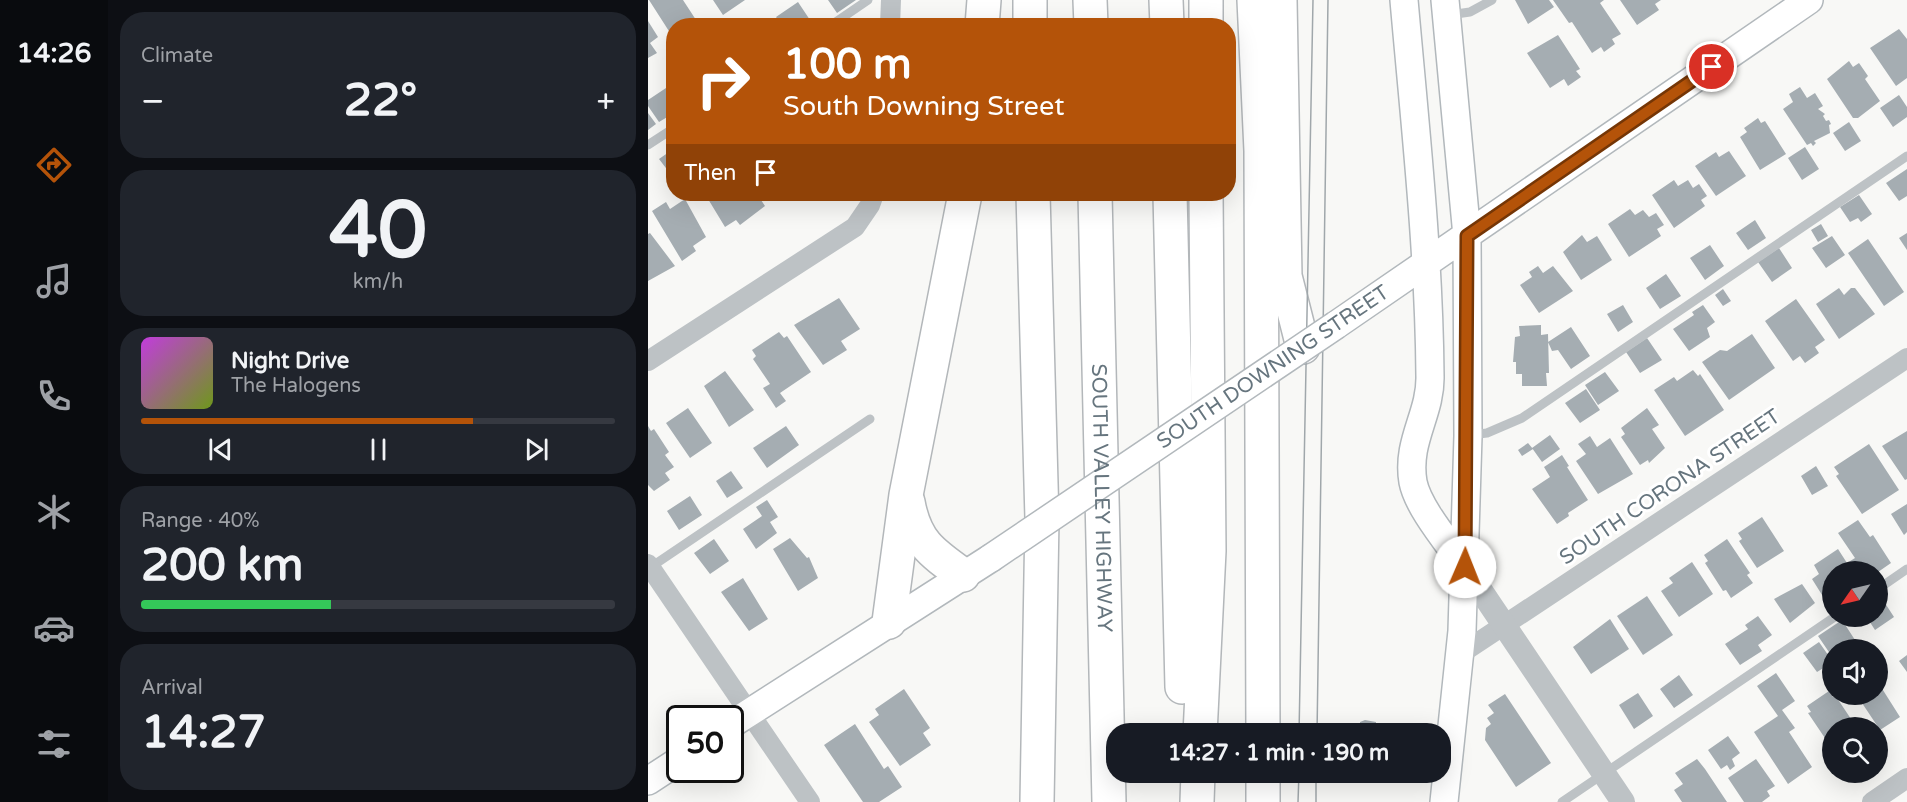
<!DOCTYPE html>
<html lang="en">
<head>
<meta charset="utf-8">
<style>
	body { margin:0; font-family:"Varela Round",sans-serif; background:#20242c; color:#f1f3f6; height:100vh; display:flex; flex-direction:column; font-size:22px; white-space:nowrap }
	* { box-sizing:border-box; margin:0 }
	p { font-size:20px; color:#9ea1a6 }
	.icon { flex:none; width:33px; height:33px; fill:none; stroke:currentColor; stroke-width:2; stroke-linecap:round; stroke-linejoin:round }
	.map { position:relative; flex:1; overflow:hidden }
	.side { display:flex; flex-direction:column; gap:12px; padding:12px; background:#0d0f14; width:540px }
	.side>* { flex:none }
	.banner { position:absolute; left:18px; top:18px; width:570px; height:183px; border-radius:24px; box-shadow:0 6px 24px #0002; background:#b45309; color:#fff; overflow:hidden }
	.needle { width:39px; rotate:236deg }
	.fabs { position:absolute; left:1174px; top:561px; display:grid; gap:12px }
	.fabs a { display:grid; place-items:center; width:66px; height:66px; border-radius:50%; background:#171b24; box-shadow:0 6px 24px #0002; font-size:30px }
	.speed { position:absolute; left:18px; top:705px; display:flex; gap:12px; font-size:30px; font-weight:700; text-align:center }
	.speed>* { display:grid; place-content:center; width:78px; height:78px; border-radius:50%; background:#171b24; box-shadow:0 6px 24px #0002; line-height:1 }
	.speed .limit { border:3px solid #111; border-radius:9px; background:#fff; color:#111 }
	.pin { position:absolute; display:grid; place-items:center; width:51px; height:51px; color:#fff; margin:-26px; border:3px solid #fff; border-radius:50%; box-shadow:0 2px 6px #0007 }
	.me { position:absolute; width:66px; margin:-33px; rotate:1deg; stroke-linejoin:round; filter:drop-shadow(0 0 4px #0008) }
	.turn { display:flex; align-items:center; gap:21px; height:126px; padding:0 18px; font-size:27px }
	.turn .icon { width:78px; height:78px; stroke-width:2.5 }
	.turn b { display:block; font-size:42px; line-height:51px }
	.then { display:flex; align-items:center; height:57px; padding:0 18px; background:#0003; gap:12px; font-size:22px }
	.big { font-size:45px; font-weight:700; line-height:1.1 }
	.side .tile { flex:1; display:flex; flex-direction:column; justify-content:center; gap:9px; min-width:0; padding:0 21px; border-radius:24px; background:#20242c }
	.side .dial { align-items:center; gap:0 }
	.dial b { font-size:78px; line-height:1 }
	.song { display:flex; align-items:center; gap:18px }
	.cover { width:72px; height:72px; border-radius:9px; background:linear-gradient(135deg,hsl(290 70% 55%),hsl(80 70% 35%)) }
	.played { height:6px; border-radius:3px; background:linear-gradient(90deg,#b45309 70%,#363941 70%) }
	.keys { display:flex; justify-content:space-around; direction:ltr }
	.heat { display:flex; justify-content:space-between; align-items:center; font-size:33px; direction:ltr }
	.charge { height:9px; border-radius:4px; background:linear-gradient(90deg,#34c759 40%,#363941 0) }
	.trip { position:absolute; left:458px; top:723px; width:345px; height:60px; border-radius:24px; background:#171b24; box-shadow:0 6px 24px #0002; font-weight:700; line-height:60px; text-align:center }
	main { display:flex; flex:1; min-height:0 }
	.tab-bar { display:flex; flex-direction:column; width:108px; justify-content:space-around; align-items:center; background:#090b0e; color:#9ea1a6 }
	.tab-bar .icon { width:42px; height:42px }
	.tab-bar .current { color:#b45309 }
	.tab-bar b { font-size:27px; color:#f1f3f6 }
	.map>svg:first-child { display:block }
</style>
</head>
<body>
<main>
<nav class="tab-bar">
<b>14:26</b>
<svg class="icon current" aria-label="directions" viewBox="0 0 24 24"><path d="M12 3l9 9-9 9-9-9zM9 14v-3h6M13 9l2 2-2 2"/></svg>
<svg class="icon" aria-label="music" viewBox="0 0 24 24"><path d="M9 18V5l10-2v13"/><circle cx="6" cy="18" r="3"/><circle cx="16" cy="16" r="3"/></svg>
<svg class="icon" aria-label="phone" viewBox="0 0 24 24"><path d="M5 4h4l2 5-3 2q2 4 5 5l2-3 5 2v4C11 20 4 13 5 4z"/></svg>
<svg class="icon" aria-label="climate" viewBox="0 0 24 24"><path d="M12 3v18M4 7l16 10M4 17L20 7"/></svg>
<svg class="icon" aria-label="car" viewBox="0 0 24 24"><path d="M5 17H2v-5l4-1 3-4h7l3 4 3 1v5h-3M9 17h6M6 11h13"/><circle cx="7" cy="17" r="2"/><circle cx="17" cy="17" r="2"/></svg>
<svg class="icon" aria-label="filters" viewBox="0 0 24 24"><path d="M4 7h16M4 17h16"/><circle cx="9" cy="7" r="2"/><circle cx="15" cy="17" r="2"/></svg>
</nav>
<section class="side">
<div class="tile"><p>Climate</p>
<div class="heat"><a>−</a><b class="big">22°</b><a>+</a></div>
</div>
<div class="tile dial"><b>40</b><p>km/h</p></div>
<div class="tile">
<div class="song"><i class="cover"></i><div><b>Night Drive</b><p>The Halogens</p></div></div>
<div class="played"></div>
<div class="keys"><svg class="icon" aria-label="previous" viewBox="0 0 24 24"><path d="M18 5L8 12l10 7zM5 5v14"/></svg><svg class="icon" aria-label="pause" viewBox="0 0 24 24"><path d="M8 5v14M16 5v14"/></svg><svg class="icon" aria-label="next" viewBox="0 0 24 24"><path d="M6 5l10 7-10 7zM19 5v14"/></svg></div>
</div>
<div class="tile"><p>Range · 40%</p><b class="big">200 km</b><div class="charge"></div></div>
<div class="tile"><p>Arrival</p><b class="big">14:27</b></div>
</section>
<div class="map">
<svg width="1259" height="802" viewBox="0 0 1259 802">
	<rect width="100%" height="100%" fill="#f8f8f6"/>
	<path fill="#a5adb2" d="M1,0H35L50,23L26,26V39Z
		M65,0H97L75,15Z
		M180,0H208L189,13Z
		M867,0H901L906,7L880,24Z
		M905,0H956L952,3L973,34L964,39L967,44L956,52L953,47L944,53L924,22L921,23Z
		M972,0H1013L1007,4L1011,10L989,25Z
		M150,2L166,26H134L128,17Z
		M0,21L10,37L2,43L9,53L0,58Z
		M1251,29L1259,39V78L1248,86L1222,48Z
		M910,35L932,69L928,71L933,77L920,86L916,79L902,88L879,53Z
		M1201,61L1205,67L1211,63L1220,76L1217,79L1232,101L1210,118H1205L1179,79Z
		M1152,87L1159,98L1167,93L1175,106L1170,109L1177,114L1175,116L1178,121L1181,120L1183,124L1181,125L1182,133L1166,141L1168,143L1165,146L1163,143L1159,145L1135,109L1145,102L1141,94Z
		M18,88L26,100V113L11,122L0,106V100Z
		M1251,95L1259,107V117L1245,127L1232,108Z
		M0,113L8,124L0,130Z
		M1110,118L1113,123L1117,121L1138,154L1112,170L1092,137L1099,132L1096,128Z
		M1201,122L1213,141L1197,151L1185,133Z
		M1157,147L1171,169L1154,180L1140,158Z
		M1081,151L1098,176L1068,196L1047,166L1068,152L1071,157Z
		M21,152L26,159L24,176L11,159Z
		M1259,169V196L1251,201L1238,183Z
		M1026,180L1030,186L1040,180L1045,188L1051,184L1059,196L1053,200L1057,206L1026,228L1004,195Z
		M57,194H109L117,206L92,225L88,220L77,227Z
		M1211,195L1224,214L1213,222L1210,218L1202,222L1192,207Z
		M37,199L58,237L45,246L48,251L34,261L4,211L18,202L22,209Z
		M982,209L987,215L995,210L1001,217L1008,213L1016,225L1009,229L1013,236L981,257L960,224Z
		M1107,220L1118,238L1100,250L1088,233Z
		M1173,224L1180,236L1170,242L1163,230Z
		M2,233L27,266L0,281V234Z
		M1259,233V250L1251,238Z
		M934,235L939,242L949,236L964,260L933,280L915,252Z
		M1184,236L1197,255L1178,268L1164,248Z
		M1220,239L1256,292L1236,306L1200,253Z
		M1062,245L1076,266L1057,280L1042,258Z
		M1131,248L1144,268L1124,282L1110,262Z
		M890,266L895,273L905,266L925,291L891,313L872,285L884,277L881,272Z
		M1018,274L1033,296L1012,309L998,288Z
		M1191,288L1196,295L1203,288H1207L1227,314L1191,339L1168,304Z
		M1075,289L1083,301L1075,306L1067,295Z
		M191,298L212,329L193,341L199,350L175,365L146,325Z
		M1148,299L1177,340L1167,347L1171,353L1157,363L1152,356L1145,361L1117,321Z
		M975,305L985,322L970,332L959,314Z
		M1055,305L1067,322L1059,328L1062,337L1041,351L1025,329L1046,315L1044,312Z
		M893,325V335L900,334L901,373H898L899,386H874V374H868V362H865L867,337L872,336L871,326Z
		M923,327L942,356L923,369L910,350L904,351L900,342Z
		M131,332L136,338L139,336L163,372L132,393L138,401L128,408L115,388L122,384L105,359L108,356L104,350Z
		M1104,334L1127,368L1081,400L1054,362L1072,350L1079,351Z
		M999,338L1014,360L992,373L978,352Z
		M1045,370L1050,376L1052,374L1076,410L1037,436L1006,390L1026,377L1029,381Z
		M77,371L106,410L81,427L56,386Z
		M957,372L971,391L950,405L937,385Z
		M938,389L952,410L932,423L917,403Z
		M40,408L64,443L42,458L18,423Z
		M999,408L1011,425L1004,429L1017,448L1001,463L1000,460L992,465L973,437L977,434L973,428Z
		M0,426L3,431L6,429L21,452L17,455L26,467L17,473L22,480L6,491L0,485Z
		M138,426L151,445L119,468L105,448Z
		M1259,431V479L1257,480L1234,446Z
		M902,435L912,449L894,462L884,448Z
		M942,436L949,447L962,438L985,474L950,494L928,461L938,454L930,444Z
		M880,443L885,449L874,456L870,450Z
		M1221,444L1251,490L1214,514L1188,476L1191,474L1186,467Z
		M914,455L921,466L919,467L940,500L920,513L921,516L909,524L884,489L902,477L896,467Z
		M1168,466L1180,486L1164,495L1153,476Z
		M83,471L95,488L79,498L68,481Z
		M42,496L54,515L31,530L19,511Z
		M119,500L130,517L122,522L129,533L108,549L95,529L114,516L108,507Z
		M1259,504V532L1256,535L1243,514Z
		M1114,517L1136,551L1109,568L1091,541L1094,539L1090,533Z
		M1210,520L1222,537L1225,535L1243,563L1230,572H1185V603L1181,606L1164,579L1171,574L1166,565L1190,549L1199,563L1207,558L1190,533Z
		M142,538L159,558L161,557L170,578L150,591L125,549Z
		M66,539L81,561L62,574L46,553Z
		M1079,539L1102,573L1099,575L1105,583L1083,598L1078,590L1075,591L1057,563L1060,561L1056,555Z
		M1044,562L1065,594L1031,617L1013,591L1025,583L1021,578Z
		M95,578L120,619L101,631L73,592Z
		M1154,584L1167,603L1142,623L1126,599Z
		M999,596L1025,635L995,655L969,616Z
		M1233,597L1246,617L1227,630L1218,616H1230V599Z
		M1110,616L1124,635L1110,645L1114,651L1092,665L1077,644L1100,629L1097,625Z
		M962,619L981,649L943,674L925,647Z
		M1194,620L1209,643L1199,650H1185V658L1170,636Z
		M1171,642L1185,662L1169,672L1155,653Z
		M1259,655V672L1251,661Z
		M1128,673L1147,701L1134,710L1147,728L1141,732L1164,767L1140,784L1106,732L1130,716L1109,686Z
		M1031,675L1045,695L1026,708L1012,689Z
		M1230,687H1233L1252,717L1232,730L1208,694H1230Z
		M256,689L282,728L275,733L283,745L252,766L221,722L231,715L227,709Z
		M1181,691L1185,697L1187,695L1209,728H1185V750L1160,713L1163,712L1159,706Z
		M990,693L1005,716L986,729L971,705Z
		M857,694L903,763L868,787L837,740L838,728L843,724L839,718L846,713L840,705Z
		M717,720L728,722V734H712V722Z
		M207,724L236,769L240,766L254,787L231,802H215L176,745Z
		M1080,736L1092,753L1084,759L1087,766L1082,770L1079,765L1073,769L1060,750Z
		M1049,759L1057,769L1079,802H1034L1026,790L1035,784L1027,773Z
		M1108,759L1127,786L1119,791L1122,796L1114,802H1096L1080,778Z"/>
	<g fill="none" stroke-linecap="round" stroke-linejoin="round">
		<defs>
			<path id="secondary" d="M756,0C767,125 781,251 782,376C783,414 758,441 765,482C770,508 802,545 817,567
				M688,325L1161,0
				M82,725L343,558
				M0,781L32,760
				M796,802L814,631L820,436L819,236L797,0"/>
			<g id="motorway">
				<path d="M382,0V26"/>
				<path d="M442,0L443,26"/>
				<path d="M518,0L519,26"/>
				<path d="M606,0L613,151L615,734"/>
				<path d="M632,0L637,276L655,347"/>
				<path d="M334,26L336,0"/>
				<path d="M558,26V0"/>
				<path d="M385,194L394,519L389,802"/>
				<path id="s1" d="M447,194L461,802"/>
				<path d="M522,194L534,687"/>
				<path d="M260,502C267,542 284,553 315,575"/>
				<path d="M241,622L258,495L317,194"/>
				<path d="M552,734L561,551L558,194"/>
				<path d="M615,772V802"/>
				<path d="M549,802L550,772"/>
			</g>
		</defs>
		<use href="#secondary" stroke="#b2b8bc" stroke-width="30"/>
		<use href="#motorway" stroke="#b3b7ba" stroke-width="36"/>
		<path stroke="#bdc2c5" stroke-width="9" d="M801,15L822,12L844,0
			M182,26L220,0
			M0,145L26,128
			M822,435L839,433L874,418L1259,156
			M0,569L222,419
			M1230,589L1259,569
			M914,802L1188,616"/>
		<path stroke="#bdc2c5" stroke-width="20" d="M242,26L243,0
			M0,361L207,227L222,205L226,194
			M0,564L162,802
			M811,655L1259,358
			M1224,802L1259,778"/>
		<path stroke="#bdc2c5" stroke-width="24" d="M817,567L975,802"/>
		<use href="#secondary" stroke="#fff" stroke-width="27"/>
		<use href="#motorway" stroke="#fff" stroke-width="33"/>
		<path stroke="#a0a7ab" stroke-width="1.5" d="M651,734L665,0
			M669,734L680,0
			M650,802L651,772
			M668,802V772"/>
		<defs>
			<path id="secondary-bridge" d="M343,558L688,325"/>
		</defs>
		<use href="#secondary-bridge" stroke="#b2b8bc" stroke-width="30" stroke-linecap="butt"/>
		<use href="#secondary-bridge" stroke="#fff" stroke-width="27"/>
	</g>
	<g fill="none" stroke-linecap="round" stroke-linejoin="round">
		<defs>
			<path id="route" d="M817,567L819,236L1064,67"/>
		</defs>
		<use href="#route" stroke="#753606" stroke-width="15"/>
		<use href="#route" stroke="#b45309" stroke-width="10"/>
	</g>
	<g text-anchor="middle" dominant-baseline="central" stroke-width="6" stroke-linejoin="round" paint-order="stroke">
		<g font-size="21" fill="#66757e" stroke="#fff">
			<text transform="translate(625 367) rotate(-34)">SOUTH DOWNING STREET</text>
			<text transform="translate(1022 487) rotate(-34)">SOUTH CORONA STREET</text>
			<text stroke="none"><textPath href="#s1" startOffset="304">SOUTH VALLEY HIGHWAY</textPath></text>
		</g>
	</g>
</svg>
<div class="fabs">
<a><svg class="needle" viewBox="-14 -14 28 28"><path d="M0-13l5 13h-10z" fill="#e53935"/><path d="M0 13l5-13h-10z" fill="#9ea1a6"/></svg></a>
<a><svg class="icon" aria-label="sound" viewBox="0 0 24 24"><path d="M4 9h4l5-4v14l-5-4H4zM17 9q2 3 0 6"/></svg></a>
<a><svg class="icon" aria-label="search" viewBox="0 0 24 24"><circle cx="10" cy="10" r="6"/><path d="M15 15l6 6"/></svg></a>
</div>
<div class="speed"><div class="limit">50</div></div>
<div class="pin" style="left:1064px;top:67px;background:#d93025"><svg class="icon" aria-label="arrive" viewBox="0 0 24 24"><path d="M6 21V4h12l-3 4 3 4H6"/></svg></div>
<svg class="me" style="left:817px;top:567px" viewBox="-20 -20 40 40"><circle r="19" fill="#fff"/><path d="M0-13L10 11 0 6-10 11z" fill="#b45309"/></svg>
<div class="trip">14:27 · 1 min · 190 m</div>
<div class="banner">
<div class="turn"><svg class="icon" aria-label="right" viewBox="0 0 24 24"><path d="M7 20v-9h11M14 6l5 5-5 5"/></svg><div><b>100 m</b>South Downing Street</div></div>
<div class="then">Then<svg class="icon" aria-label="arrive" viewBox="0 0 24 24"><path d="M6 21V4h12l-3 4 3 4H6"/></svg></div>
</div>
</div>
</main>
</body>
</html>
